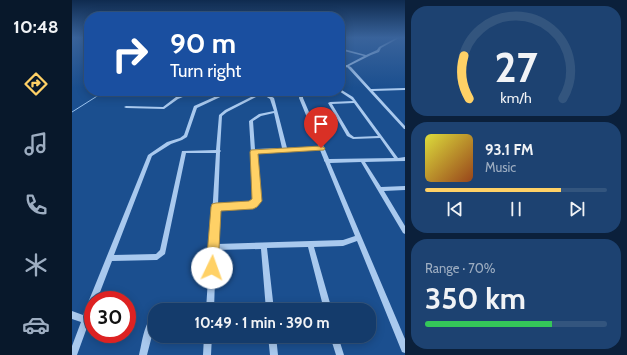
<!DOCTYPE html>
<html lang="en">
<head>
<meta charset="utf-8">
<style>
	body { margin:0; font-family:Cabin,sans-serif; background:#1d4271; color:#f1f3f6; height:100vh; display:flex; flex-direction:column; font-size:15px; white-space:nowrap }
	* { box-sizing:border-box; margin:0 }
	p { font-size:13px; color:#9dadc1 }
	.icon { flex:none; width:22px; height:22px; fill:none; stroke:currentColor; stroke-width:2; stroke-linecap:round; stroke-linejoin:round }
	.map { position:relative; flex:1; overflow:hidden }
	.details { display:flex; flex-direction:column; gap:6px; padding:6px; background:#0b203b; width:222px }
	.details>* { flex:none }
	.banner { position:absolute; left:12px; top:12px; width:261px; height:84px; border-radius:16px; box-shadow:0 2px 10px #0003,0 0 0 1px #33557e; background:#1a4fa0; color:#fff; overflow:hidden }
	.speed { position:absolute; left:12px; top:291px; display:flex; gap:8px; font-size:20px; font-weight:700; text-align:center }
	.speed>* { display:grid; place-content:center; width:52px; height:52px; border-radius:50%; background:#143b6b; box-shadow:0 2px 10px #0003,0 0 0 1px #33557e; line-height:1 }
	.speed .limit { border:6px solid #d22; background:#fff; color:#111 }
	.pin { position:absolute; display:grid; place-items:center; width:34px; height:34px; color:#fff; margin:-41px -17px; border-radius:50% 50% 50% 0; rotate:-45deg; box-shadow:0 0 4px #0007 }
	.pin .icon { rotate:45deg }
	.me { position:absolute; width:44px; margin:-22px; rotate:3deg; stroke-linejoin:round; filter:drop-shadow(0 0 3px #0008) }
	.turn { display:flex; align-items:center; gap:14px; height:84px; padding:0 20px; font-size:18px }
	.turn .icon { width:52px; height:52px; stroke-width:2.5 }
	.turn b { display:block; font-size:28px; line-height:34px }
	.big { font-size:30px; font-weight:700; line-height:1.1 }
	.details .tile { flex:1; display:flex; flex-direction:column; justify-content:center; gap:6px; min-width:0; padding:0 14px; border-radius:16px; background:#1d4271 }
	.details .dial { align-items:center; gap:0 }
	.dial svg { height:104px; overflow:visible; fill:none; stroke:#33557e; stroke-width:7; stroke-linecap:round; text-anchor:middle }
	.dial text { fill:#f1f3f6; stroke:none }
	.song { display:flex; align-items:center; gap:12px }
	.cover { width:48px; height:48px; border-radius:6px; background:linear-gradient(135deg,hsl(60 70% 55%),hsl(20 70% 35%)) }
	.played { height:4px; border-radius:2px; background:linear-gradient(90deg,#ffd166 75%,#33557e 75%) }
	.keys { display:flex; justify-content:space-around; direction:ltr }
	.charge { height:6px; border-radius:3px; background:linear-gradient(90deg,#34c759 70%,#33557e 0) }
	.trip { position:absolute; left:76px; top:303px; width:228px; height:40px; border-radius:16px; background:#143b6b; box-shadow:0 2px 10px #0003,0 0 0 1px #33557e; font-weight:700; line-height:40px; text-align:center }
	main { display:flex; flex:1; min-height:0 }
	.dock { display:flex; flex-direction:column; width:72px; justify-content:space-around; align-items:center; background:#08182b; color:#9dadc1 }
	.dock .icon { width:28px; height:28px }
	.dock .on { color:#ffd166 }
	.dock b { font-size:18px; color:#f1f3f6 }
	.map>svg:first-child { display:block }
</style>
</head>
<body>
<main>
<nav class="dock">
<b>10:48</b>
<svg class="icon on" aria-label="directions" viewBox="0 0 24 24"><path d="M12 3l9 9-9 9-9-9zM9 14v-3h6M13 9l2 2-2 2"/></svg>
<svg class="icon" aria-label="music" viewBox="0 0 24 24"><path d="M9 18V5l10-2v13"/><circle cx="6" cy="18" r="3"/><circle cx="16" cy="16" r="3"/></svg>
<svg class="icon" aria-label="phone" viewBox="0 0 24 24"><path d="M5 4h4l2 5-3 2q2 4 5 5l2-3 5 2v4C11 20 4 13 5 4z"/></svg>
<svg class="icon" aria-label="climate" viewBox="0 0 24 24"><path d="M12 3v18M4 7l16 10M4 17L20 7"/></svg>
<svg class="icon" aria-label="car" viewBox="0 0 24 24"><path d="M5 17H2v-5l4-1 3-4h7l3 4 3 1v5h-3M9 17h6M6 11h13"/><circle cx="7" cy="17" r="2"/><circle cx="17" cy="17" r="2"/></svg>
</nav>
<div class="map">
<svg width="333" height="355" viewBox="0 0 333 355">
	<rect width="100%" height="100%" fill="#1b4f8f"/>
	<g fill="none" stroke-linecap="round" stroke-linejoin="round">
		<path stroke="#9cc4f0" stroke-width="1" d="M0,112L30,93V91"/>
		<path fill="#a9c9ee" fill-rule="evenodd" d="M324,38H327L309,48L307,52L299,55L277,66L279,67L299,89L333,88V90L301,91L333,126V129H332L277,69L275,67L268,71V69L273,66V65H275L292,56L268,50V48L294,55L305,50L307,47Z
			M268,89L281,97L326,158L333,157V161L293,162L309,187L333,186V190L312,191L333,226V234L331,233L289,162L258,163L333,339V353L330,352L285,241L271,246L242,247L260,310H252L236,247L195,248L202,310H194L189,249L144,250L142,310H134L144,153H114L93,254L85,260L40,261L25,300H21V311L5,355H0V346L9,322L0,319V311L11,315L76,155L95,142L108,138L112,135L122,106L156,91H161L125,108L115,137L110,140L99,144L80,156L42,255L84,254L88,250L110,151L144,150L147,115L153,110L191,91H196L193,93L202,98L215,148L247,147L227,98L228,93L232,91H236L231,94V98L257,159L322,158L308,138L281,139L275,136L256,103L258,102L281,101L279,99L267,91H268ZM190,94L198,99L202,111L187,114L177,121L182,200L177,203L146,205L148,152L149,151L148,150L150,116L155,112ZM282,103L306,136L282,137L278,134L260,104ZM202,113L210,148L183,149L181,121L189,116ZM248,150L252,160V161L253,162L283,236L271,240L145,244L146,209L177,207L183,206L188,201L184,152Z
			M120,91H125L106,99L92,109L54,108L52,107L54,106L91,107L104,97Z
			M83,315V326L82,328L75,355H67C70,344 72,320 83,315Z
			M132,336H140L139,355H131Z
			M196,336H204L206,355H198Z
			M258,336H266L272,355H264Z"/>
	</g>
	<linearGradient id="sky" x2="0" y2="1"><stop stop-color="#0f2b4f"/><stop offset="0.43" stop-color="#39639b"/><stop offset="1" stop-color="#39639b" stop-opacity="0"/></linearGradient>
	<rect width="333" height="88" fill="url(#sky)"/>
	<path fill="#ffd166" stroke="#a68842" d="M249,146L253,148L252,150L186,154L190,201L185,207L181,209L149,211L146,268L145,273L140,275L136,273L134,268L139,207L140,204L144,203L177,201L180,199L178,152L179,150Z"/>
</svg>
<div class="speed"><div class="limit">30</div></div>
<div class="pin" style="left:249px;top:148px;background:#d93025"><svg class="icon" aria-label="arrive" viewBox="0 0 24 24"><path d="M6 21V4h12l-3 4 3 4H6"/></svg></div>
<svg class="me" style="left:140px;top:268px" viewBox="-20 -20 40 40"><circle r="19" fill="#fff"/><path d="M0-13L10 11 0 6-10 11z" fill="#ffd166"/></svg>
<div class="trip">10:49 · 1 min · 390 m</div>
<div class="banner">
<div class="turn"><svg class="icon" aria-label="right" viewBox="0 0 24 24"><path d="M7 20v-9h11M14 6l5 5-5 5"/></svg><div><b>90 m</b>Turn right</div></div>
</div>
</div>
<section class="details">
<div class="tile dial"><svg viewBox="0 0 100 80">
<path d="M14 69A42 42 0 1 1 86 69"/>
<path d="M14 69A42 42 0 0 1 10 36" stroke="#ffd166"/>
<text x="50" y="56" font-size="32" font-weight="700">27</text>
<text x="50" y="72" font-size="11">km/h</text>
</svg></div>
<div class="tile">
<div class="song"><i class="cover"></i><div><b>93.1 FM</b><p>Music</p></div></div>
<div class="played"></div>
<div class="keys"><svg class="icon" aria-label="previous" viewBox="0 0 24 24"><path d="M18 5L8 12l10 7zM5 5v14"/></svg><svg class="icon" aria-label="pause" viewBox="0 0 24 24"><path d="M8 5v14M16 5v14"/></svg><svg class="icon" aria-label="next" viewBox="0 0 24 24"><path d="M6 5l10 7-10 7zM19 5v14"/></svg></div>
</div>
<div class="tile"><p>Range · 70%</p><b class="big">350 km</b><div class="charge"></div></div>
</section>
</main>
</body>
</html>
